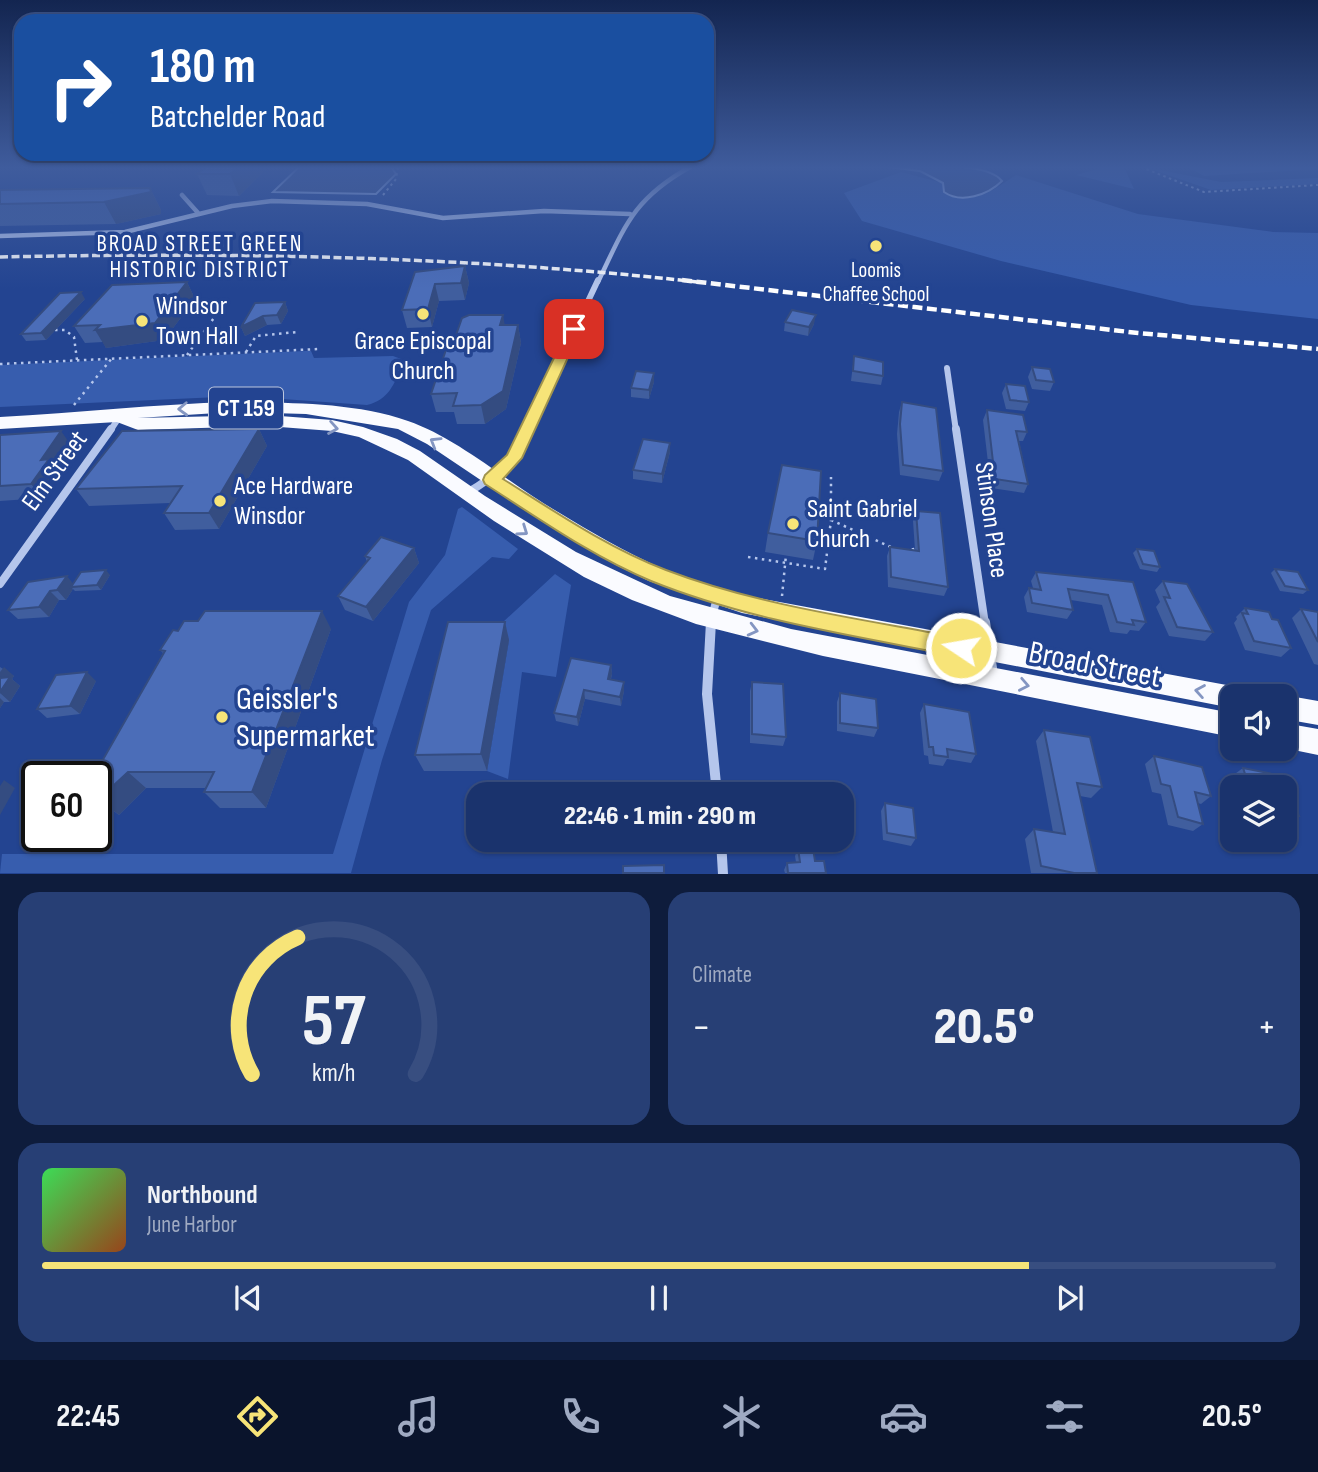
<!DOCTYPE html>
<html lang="en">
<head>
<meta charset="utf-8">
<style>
	body { margin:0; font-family:"Sofia Sans Condensed",sans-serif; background:#273f75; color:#f1f3f6; height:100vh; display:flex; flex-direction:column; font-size:26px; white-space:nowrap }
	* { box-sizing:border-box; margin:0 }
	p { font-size:23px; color:#9faac2 }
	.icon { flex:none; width:38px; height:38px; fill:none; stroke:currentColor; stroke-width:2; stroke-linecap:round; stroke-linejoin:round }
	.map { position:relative; height:874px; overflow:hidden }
	.panel { display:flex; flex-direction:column; gap:18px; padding:18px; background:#0e1c3c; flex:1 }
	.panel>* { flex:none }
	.banner { position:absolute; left:14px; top:14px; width:700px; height:147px; border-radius:21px; box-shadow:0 2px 5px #0004,0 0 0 2px #384e80; background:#1a4fa0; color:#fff; overflow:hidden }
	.buttons { position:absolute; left:1220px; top:684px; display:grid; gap:14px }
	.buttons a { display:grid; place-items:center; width:77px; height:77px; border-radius:14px; background:#1a336d; box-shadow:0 2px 5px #0004,0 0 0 2px #384e80; font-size:35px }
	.speed { position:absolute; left:21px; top:761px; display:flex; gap:14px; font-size:35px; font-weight:700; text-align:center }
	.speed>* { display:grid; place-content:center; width:91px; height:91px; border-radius:50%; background:#1a336d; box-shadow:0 2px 5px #0004,0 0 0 2px #384e80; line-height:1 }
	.speed .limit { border:4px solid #111; border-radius:10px; background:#fff; color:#111 }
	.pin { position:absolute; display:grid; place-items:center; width:60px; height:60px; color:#fff; margin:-30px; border-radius:14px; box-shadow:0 4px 10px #0006 }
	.me { position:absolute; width:77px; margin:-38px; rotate:282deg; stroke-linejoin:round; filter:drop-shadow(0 0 5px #0008) }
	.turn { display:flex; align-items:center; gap:24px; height:147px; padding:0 21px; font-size:32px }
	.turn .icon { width:91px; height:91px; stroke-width:2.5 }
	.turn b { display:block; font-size:49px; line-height:60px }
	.big { font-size:52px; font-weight:800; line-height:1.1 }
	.panel .widget { flex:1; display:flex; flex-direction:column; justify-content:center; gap:10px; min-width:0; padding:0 24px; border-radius:21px; background:#273f75 }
	.panel .dial { align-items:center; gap:0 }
	.dial svg { height:182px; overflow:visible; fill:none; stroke:#384e80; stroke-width:7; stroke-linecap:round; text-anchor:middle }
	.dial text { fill:#f1f3f6; stroke:none }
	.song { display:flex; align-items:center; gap:21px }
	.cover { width:84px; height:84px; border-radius:10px; background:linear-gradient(135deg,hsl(130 70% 55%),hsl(20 70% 35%)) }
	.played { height:7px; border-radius:4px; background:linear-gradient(90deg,#f7e478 80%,#384e80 80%) }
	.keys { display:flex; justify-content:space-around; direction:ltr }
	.heat { display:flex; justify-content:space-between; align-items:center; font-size:38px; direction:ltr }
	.panel .tiles { flex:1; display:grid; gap:18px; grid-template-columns:1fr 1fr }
	.widget:last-child { grid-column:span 2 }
	.trip { position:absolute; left:466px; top:782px; width:388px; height:70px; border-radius:21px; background:#1a336d; box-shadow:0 2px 5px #0004,0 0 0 2px #384e80; font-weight:800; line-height:70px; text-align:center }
	.tabs { display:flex; height:112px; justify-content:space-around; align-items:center; background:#0a142c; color:#9faac2 }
	.tabs .icon { width:49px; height:49px }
	.tabs .current { color:#f7e478 }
	.tabs b { font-size:32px; color:#f1f3f6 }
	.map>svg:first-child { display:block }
</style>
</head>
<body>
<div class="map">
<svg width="1318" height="874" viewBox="0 0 1318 874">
	<rect width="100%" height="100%" fill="#234491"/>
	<path fill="#375dae" d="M1105,167H1124L1134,189L1076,175Z
		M1145,167L1221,182L1318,178V184L1211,190Z
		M1188,167H1318V169L1204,176Z
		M901,172L943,183L956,198L993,190L1016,175L1138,214L1273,232L1318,233V319L1191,305L1001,261L862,221L844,193Z
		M305,351H311L314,358L393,356L401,359L403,364C394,384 389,400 367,405L241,396L0,407V365Z
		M462,507L518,549L509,559L492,557L431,610L382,760L351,873H0L2,854H333L409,602L445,555L458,509Z
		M555,574L571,585L556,677L522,672L508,779L487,771L509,640L502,623Z"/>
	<path fill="#3b528a" stroke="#a9bfed" stroke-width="2" d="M299,167H391L396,174L376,194L273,192Z
		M888,167C915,167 985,160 1002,181C988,195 961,204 944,192L943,183L920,171Z"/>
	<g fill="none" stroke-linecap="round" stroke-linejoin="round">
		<path stroke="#b5c6ec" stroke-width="2" stroke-dasharray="2.5 3.5" stroke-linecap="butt" d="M1141,167L1204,192L1318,185
			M383,195L396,179L398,167"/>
		<path stroke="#b5c6ec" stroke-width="2.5" stroke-dasharray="2.5 4.5" stroke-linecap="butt" d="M55,330H65L74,337L77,360
			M246,352L256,336L297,332
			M187,355L227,300
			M0,364L319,349
			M74,405L112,358
			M831,520L893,548
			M905,551L918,548
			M748,557L825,569L831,520V477
			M782,596L786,555"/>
		<path stroke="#b5c6ec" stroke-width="4.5" d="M182,195L199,214
			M0,236L125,232L232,206L272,201L367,204L443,218L544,211L630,214
			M598,282C625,226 633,199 690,167"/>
		<path stroke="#b5c6ec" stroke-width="6" d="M947,368L956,431
			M110,431L120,416
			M527,431L598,280"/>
		<path stroke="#b5c6ec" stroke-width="8" d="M956,429L985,624
			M467,493C499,474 512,462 528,429
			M0,584L111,429
			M710,624L717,598"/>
		<path stroke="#b5c6ec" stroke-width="10" d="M711,622L707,694L717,794
			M985,622L993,675
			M721,840L723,874"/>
		<path fill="#fafbff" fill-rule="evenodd" d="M233,402C290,403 353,402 408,421C458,438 511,485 558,512C591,532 625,552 661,568C687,579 715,586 742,595L1232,686L1241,689L1244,696H1232V708L742,613L649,581L616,565L543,522L427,444L398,429L306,414L233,412L138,418L267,415L332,420L363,427L397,439L420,451L485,496L576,552L670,596L791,629L1232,713V737L823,656L696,624L632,600L584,577L494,521L408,460L359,437L332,431L267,426L138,430L117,422L0,429V417C78,413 155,404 233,402Z
			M1284,695L1318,701V725L1284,719V696H1281Z
			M1284,723L1318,729V755L1284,748Z"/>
		<path stroke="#fff" stroke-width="3.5" stroke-dasharray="8 3.5" stroke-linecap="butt" d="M0,257C233,252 466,256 698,282"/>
		<path stroke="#fff" stroke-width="4.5" stroke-dasharray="10 4.5" stroke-linecap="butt" d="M682,280L1138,333L1318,349"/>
	</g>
	<path fill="#405e9e" d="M206,167H268L239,196L207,195L197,174Z
		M150,188L161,210V214L116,224L0,226V190Z
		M465,266L469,283L465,300L439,301L432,327L407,328L402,310L415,272Z
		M187,282L195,299L164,340L106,348L103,342L85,343L74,326Z
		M85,299L46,340L26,341L21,334Z
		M285,302L288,311L281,324L267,325L245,336L241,327Z
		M785,322L814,324L808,336L784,331Z
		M505,325H518L521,343L506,409L485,424H457L454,412H436L431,394L456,335Z
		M854,356L883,376L881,385L851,381Z
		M1032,367L1054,382L1050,391L1032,389L1028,377Z
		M654,382L649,399L631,397V388Z
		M1006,384L1029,402L1025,411L1006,409L1002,393Z
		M902,402L943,471L939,481L900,475L897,434L899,412Z
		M987,410L1027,432L1023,441H1019L1028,484L1024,493L991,488L983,420Z
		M259,429L267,446L219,529L175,530L164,513L170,503L89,506L76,489Z
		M0,435L71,445L56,468L60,474L43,498L0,501Z
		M670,443V452L662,483L633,479V470Z
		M916,511L948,587L944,596L888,587L887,556L890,547L915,550L913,521Z
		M768,533L817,541L813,560L765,552Z
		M414,548L419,563L373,621L345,610L338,596L367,562L365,556Z
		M1137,549L1160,567L1157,572L1140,569L1133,553Z
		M1275,569L1308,590L1303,594L1280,591L1271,573Z
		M1036,572L1133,582L1146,622L1139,631L1130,630L1127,634L1110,632L1102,605L1071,600L1073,610L1067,619L1027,612L1024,597L1029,588H1033L1031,581Z
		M110,575L101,590L75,591L73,589L66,600H59L49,617L18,619L8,610L28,582L73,583Z
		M1163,581L1213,632L1205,641L1169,636L1156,607L1160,602L1155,590Z
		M1245,608L1272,619L1291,648L1281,657L1245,650L1234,623L1237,619L1236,617Z
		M1301,609L1318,612V665L1314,664L1292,618Z
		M505,622L509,640L487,771H424L415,755Z
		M331,629L266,808H220L204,792L206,788H146L119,815L96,798V777L163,653L160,650Z
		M611,665L612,674L611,679L624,682V691L621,706L585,699L578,726L556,721L554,713Z
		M0,667L14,676L12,679L20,686L10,702H4L0,708Z
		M96,681L80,714L47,718L37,709Z
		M752,682L786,737L783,746L750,743V691Z
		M840,693L878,728L874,737L837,731V702Z
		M924,704L976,754L971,763L947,759L943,766L929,764L928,756L924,755L920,713Z
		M1044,730L1102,787L1091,798L1080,796L1097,873H1031L1025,839L1034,829L1053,832L1036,741Z
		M1154,756L1211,796L1201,804L1198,803L1203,824L1193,831L1168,825L1161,794L1152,792L1145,764Z
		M1243,768L1283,776L1299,816L1287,823H1284V788H1236L1232,776Z
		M885,803L916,838L911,846L883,840L881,811Z
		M798,848L815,861L826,873H785L784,870L787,863L796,862L795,856Z"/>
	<path fill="#344c81" d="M238,167H268L239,196L230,174Z
		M150,188L161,210V214L116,224L104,202Z
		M465,266L469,283L465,300L461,283Z
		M187,282L195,299L164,340L106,348L95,330Z
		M435,284L439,301L432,327L428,309Z
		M81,292L85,299L46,340L41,333Z
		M285,302L288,311L281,324L277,315Z
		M503,315L506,332L500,325Z
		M816,315L814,324L808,336L809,327Z
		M263,316L267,325L245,336L241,327Z
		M518,325L521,343L506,409L485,424L481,405Z
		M654,373V382L649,399V390Z
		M259,429L267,446L219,529L209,513Z
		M61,431L71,445L56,468L60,474L43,498L31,484L41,460Z
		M670,443V452L662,483V474Z
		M414,548L419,563L373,621L366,607Z
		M106,570L110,575L101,590L97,585Z
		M67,576L75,586L71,587L73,589L66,600L57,590Z
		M50,591L59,600L49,617L39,607Z
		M322,611L331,629L266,808L252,792Z
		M505,622L509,640L487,771L481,754Z
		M611,665L612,674L608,688V679Z
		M4,667L14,676L12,679L20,686L10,702L0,693V672Z
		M87,672L96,681L80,714L70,706Z
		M624,682V691L621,706L620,697Z
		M584,690L585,699L578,726L577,717Z
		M0,698L4,702L0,708Z
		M128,772L146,788L119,815L99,799Z
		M4,780L15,788L0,815V786Z"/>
	<path fill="#4b6db8" stroke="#344c81" stroke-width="2" d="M206,167H238L230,174H197Z
		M150,188L151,192L104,202L0,204V190Z
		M465,266L461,283L435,284L428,309L402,310L415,272Z
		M187,282L155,323L95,330L100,325L74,326L112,285Z
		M81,292L41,333L21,334L60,293Z
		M285,302L277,315L263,316L241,327L255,303Z
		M792,310L816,315L809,327L785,322Z
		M469,315H503L500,325H518L503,391L481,405L453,406L457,393L431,394L451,335H456L462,318Z
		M854,356L883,362V376L853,371Z
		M1032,367L1050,369L1054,382L1036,380Z
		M636,371L654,373L649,390L631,388Z
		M1006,384L1025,386L1029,402L1010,400Z
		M902,402L936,408L943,471L903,465L900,424Z
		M987,410L1023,415L1027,432L1016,431L1028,484L995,479Z
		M259,429L209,513H164L182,486L76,489L122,431Z
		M61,431L41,460L49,459L31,484L0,486V435Z
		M643,439L670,443L662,474L633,470Z
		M782,465L821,471L817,541L768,533Z
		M916,511L940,513L948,587L891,577L890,547L919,551Z
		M381,537L414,548L366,607L338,596L370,558L365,556Z
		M1137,549L1154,551L1160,567L1143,564Z
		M1275,569L1298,572L1308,590L1285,586Z
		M106,570L97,585L71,587L81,572Z
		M1036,572L1133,582L1146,622L1132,620L1134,625L1117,622L1108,595L1068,589L1073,610L1032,603L1029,588L1041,590Z
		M67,576L57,590L50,591L39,607L8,610L28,582Z
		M1163,581L1187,584L1213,632L1177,627L1164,597L1170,598Z
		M1245,608L1269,612L1272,619L1278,620L1291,648L1254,641L1242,613L1248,614Z
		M1301,609L1318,612V642Z
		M205,611H322L252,792H204L214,772H128L99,799L96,797V777H93L165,651L160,650L173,630L178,631L184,621H198Z
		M448,622H505L481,754L415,755Z
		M571,658L611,665L608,679L624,682L620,697L584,690L577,717L554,713Z
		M87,672L70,706L37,709L56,675Z
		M10,677L0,692V678Z
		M752,682L783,684L786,737L752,734Z
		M840,693L876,699L878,728L840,723Z
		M924,704L969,712L976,754L947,749L948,757L934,755L933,747H929Z
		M1044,730L1090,737L1102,787L1077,783L1097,873H1074L1041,866L1034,829L1065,834Z
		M1154,756L1202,767L1211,796L1195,792L1203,824L1178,817L1170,786L1161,784Z
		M1243,768L1283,776L1299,816L1284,813V788H1250Z
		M885,803L913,808L916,838L887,833Z
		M798,848H813L815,861H824L826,873H788L787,863L800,862Z
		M664,865V873H623V866Z"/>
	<defs><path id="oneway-chevron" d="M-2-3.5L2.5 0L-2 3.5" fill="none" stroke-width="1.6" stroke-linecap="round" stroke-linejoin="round" transform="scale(1.75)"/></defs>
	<g stroke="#8496c2">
		<use href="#oneway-chevron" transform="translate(183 409) rotate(178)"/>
		<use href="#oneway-chevron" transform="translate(333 428) rotate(10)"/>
		<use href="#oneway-chevron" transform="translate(435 442) rotate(-149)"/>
		<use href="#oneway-chevron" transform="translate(523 531) rotate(35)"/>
		<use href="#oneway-chevron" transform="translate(753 630) rotate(14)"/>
		<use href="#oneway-chevron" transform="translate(1024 685) rotate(11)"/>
		<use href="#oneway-chevron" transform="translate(1200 691) rotate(-170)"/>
	</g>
	<linearGradient id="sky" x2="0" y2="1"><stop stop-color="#132550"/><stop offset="0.58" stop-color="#3f5c9d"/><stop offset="1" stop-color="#3f5c9d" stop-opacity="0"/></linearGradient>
	<rect width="1318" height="289" fill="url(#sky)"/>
	<path fill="#f7e478" stroke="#a1944e" stroke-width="2" d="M574,325L581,329L522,458L503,479C554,511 608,548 666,570C760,606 862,619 961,638L969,641L972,648L969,654L961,657C857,636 750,621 651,581C593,557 538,518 485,484L483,480L485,475L507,455L568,329Z"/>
	<g fill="#f7e478" stroke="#234491" stroke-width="2.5">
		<circle cx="876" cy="246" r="7"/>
		<circle cx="423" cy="314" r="7"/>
		<circle cx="142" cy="321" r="7"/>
		<circle cx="220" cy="501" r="7"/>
		<circle cx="793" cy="524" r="7"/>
		<circle cx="222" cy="717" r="7"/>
	</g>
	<g text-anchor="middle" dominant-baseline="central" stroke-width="7" stroke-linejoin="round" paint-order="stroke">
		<g font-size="21" fill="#fff" stroke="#234491">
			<text x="876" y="270">Loomis<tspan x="876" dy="24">Chaffee School</tspan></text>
		</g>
		<g font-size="23" letter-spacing="2" fill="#fff" stroke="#234491">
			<text x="200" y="244">BROAD STREET GREEN<tspan x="200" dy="26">HISTORIC DISTRICT</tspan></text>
		</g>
		<rect fill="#234491" stroke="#bdc7de" stroke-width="2" x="209" y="387.5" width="74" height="41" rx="5"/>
		<g font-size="24" font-weight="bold" fill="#fff">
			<text x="246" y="408">CT 159</text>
		</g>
		<g font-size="26" fill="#fff" stroke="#234491" text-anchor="start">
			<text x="156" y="306">Windsor<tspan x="156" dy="30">Town Hall</tspan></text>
			<text x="423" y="341" text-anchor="middle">Grace Episcopal<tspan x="423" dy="30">Church</tspan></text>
			<text x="234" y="486">Ace Hardware<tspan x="234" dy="30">Winsdor</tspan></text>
			<text x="807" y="509">Saint Gabriel<tspan x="807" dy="30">Church</tspan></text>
		</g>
		<g font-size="26" fill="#fff" stroke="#234491">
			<text transform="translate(55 471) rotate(-54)">Elm Street</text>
			<text transform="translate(991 520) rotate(82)">Stinson Place</text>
		</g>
		<g font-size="32" fill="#fff" stroke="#234491">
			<text transform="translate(1095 665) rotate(11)">Broad Street</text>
		</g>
		<g font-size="32" fill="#fff" stroke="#234491" text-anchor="start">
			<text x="236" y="699">Geissler's<tspan x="236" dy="37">Supermarket</tspan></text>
		</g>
	</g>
</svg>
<div class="buttons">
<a><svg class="icon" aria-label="sound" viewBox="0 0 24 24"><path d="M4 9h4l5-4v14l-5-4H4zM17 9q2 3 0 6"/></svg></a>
<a><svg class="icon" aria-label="layers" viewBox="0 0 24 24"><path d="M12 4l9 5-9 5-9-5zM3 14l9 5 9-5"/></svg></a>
</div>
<div class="speed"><div class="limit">60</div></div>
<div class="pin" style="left:574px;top:329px;background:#d93025"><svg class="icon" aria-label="arrive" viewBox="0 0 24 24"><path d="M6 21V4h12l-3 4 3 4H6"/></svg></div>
<svg class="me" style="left:961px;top:648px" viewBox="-20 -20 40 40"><circle r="17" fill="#f7e478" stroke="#fff" stroke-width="3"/><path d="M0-11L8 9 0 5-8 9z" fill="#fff"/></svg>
<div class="trip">22:46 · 1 min · 290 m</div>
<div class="banner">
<div class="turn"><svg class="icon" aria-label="right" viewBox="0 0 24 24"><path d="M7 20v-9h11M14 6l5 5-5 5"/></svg><div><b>180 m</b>Batchelder Road</div></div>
</div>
</div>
<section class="panel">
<div class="tiles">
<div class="widget dial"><svg viewBox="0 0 100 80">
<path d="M14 69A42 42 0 1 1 86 69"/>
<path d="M14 69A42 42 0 0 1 34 9" stroke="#f7e478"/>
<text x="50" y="56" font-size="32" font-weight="700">57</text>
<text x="50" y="72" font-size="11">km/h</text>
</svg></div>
<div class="widget"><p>Climate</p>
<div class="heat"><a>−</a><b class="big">20.5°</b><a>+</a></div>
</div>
<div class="widget">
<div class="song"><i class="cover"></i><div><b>Northbound</b><p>June Harbor</p></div></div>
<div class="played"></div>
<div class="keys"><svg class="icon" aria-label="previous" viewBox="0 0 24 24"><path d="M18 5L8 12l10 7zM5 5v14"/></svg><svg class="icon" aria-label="pause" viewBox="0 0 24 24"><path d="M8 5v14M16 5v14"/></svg><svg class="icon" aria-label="next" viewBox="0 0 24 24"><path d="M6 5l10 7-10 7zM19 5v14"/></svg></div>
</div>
</div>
</section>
<nav class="tabs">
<b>22:45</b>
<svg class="icon current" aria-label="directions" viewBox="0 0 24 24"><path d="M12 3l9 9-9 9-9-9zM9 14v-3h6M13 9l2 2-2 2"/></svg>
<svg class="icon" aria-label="music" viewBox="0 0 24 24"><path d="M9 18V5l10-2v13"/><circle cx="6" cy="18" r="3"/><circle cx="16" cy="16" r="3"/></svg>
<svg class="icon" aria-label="phone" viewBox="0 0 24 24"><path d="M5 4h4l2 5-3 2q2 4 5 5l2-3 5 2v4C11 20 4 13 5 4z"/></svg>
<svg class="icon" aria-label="climate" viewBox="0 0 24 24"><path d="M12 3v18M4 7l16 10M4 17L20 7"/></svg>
<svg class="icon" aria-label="car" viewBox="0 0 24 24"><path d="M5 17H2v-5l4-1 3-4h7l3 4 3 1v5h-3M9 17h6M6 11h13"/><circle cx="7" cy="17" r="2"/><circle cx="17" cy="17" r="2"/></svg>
<svg class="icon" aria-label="filters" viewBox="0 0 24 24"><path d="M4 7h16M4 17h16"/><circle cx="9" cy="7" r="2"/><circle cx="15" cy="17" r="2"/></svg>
<b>20.5°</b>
</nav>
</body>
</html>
